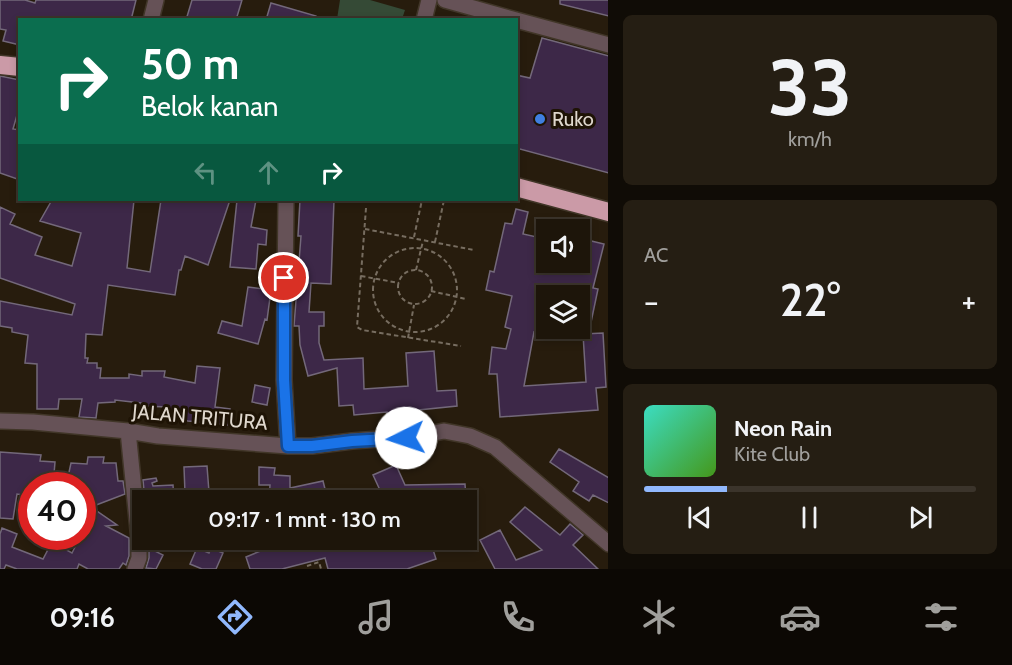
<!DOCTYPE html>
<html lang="id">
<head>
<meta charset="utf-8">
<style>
	body { margin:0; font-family:Cabin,sans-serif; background:#251e13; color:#f1f3f6; height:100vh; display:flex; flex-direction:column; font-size:22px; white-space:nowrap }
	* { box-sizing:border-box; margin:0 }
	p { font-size:20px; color:#a09f9c }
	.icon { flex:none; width:33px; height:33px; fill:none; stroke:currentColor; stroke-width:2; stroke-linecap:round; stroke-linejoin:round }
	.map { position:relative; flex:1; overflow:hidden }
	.panel { display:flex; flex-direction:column; gap:15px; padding:15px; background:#100c06; width:404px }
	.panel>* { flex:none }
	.top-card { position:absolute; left:18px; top:18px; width:500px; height:183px; border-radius:0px; box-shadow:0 3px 9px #0003,0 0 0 2px #3b342b; background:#0b6e4f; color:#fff; overflow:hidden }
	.buttons { position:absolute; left:536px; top:219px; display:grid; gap:12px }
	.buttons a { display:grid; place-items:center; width:54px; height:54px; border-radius:0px; background:#1d150a; box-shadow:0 3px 9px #0003,0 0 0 2px #3b342b; font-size:30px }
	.speed { position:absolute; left:18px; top:472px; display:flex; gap:12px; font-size:30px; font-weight:700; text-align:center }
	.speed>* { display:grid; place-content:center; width:78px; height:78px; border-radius:50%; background:#1d150a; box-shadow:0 3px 9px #0003,0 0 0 2px #3b342b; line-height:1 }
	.speed .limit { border:9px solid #d22; background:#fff; color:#111 }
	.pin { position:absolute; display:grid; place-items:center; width:51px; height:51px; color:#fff; margin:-26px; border:3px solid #fff; border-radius:50%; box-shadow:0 2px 6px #0007 }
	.me { position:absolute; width:66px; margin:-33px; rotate:266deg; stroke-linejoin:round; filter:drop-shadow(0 0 4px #0008) }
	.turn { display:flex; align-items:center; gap:21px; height:126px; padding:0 24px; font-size:27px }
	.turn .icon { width:78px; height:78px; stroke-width:2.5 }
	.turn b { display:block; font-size:42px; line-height:51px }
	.lanes { display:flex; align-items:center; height:57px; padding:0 24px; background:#0003; justify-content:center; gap:30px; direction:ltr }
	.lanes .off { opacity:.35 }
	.big { font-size:45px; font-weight:600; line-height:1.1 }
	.panel .widget { flex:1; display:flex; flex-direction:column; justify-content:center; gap:9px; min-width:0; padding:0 21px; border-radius:9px; background:#251e13 }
	.panel .dial { align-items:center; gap:0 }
	.dial b { font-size:78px; line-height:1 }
	.song { display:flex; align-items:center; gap:18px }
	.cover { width:72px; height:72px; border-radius:9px; background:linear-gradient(135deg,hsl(170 70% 55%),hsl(100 70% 35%)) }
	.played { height:6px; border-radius:3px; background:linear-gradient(90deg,#91b8fd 25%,#3b342b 25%) }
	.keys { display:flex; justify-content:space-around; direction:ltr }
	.heat { display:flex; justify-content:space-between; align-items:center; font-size:33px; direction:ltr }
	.trip { position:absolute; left:132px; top:490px; width:345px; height:60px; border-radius:0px; background:#1d150a; box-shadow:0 3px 9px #0003,0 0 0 2px #3b342b; font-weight:600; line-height:60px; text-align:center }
	.tabs { display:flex; height:96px; justify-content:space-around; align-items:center; background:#0c0804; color:#a09f9c }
	.tabs .icon { width:42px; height:42px }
	.tabs .selected { color:#91b8fd }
	.tabs b { font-size:27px; color:#f1f3f6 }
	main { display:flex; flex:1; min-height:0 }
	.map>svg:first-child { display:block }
</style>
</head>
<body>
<main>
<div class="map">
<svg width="609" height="569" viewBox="0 0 609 569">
	<rect width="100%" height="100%" fill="#271c0d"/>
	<path fill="#354a36" d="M340,0H370L405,10L402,19H337Z"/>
	<path fill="#3d2848" stroke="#73687a" stroke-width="1.5" d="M0,0H25L35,3L36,0H136L131,20H20V45L3,41L6,30L0,29Z
		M192,0H242L236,20H186Z
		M560,0H609V16L560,4Z
		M271,3L316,16V20H266Z
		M542,38L609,56V173L516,148V75L530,78Z
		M0,76L20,80L17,92L20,93V105L13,129L20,130V180L0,173Z
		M52,200H134L127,268L150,272L161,200H230L208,265L185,256L181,270H179L175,295L108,285L102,335L86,334L85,358H88L87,363H97V368H101L100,378H129V374L142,376V371H165L164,377L195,383L197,366L220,368L215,407L230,409L228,425L188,421L166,417L168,407L141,406V403L115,400V402L98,403L96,418L79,417L82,399H59L58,409H37V364L25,363L28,335L12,332V328L0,326V301L72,315L75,304L0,278V207L15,214L10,224L42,237L35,255L72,266L81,233L40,221Z
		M237,200H256L251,227L267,230L266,245L258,244L256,269L230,267Z
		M300,200H334L331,284L311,283L309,312H324V326H319V343L324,360L363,358L364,389L408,386L406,353L434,351L437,391L456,390L457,406L399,412V426H388L387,412L354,415L353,405L339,406L337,368L308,376L300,345L299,326H294L301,236H298Z
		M516,209L528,212L523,234L546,239V262H579V247L585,248L587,240L604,244L593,288L598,289L590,327L579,324V296H546V335L534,332L524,386L586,382L583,334L603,333L606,387L596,388L598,410L500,417L497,374H489L492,347L506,349L511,329L505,327L512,296L486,290L490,271L494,272L505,223L512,224Z
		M248,287L271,290L267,320L265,319L258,344L218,333L222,321L242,326Z
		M255,385L270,388L267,405L252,402Z
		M559,449L609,478V503L593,495L589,501L573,491L579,482L550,462Z
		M0,452L41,455L40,461L55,462L53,486H32V496L17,494L13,519L0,518Z
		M88,457H104L103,463H116L118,481H123L125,494L91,507L117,525L106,526L129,538V556L126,565L123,563L119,569H88L79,564L77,569H17L6,565L4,569H0V534L2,528L17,534L12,547L43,559L52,542L72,553L80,537H82L86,525L82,522V486H66L71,463L87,464Z
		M396,465L405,485L465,484L466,499H441L442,501H385L373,475Z
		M207,466L209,492L185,493L184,467Z
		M259,467L275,468L274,475L290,476V488L323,481L328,501H269L270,485H259Z
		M156,478L157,481L152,483L153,486L173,485L174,501H145L143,480Z
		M525,507L560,535L570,524L583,535L573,545L598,569H495L480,540L500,530L516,560L542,550L510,522Z
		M268,540H430L436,559L407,569H328L325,558L282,569H250L246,557L270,547Z
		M149,548L163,555L156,569L146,568L149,558Z
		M197,548L209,553L211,548L223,553L216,569H202L190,564Z"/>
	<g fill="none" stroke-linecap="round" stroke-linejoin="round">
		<defs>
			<path id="minor" d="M445,0L516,20
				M151,20L156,0
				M424,20L429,0
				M516,20L609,45
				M286,200L284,380L288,446
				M0,421L33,422L128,431L158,436L288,446H312L352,441L420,436L444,431L470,436L495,447L609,544
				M128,431L139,540V558L135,569"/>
			<path id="highway" d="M0,65L20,67
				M516,187L609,212"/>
		</defs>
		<use href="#minor" stroke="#413628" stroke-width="18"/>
		<use href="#highway" stroke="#413628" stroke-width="21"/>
		<path stroke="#776d60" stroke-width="2" stroke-dasharray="4.5 3" stroke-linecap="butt" d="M366,208L357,327L362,330L461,346
			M365,229L474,250
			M414,237L422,200
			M435,242L444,200
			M373 290a42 42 0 1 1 84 0a42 42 0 1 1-84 0Z
			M416,270L423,241
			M398 287a17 17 0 1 1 34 0a17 17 0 1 1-34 0Z
			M361,276L399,283
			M431,291L466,299
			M408,338L414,305
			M307,566L319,562L321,569"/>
		<use href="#minor" stroke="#665257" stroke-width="15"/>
		<use href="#highway" stroke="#cb9aa7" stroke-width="18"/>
	</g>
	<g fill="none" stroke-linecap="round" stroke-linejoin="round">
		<defs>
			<path id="route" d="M284,278V380L288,446H312L352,441L406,438"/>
		</defs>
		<use href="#route" stroke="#114b97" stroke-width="15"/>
		<use href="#route" stroke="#1a73e8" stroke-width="10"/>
	</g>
	<circle fill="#3f7fe0" stroke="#1e1305" stroke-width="2" cx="540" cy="119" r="6"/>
	<g text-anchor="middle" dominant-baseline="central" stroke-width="6" stroke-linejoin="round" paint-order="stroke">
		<g font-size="20" fill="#dfd7cd" stroke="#1e1305" text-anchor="start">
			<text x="552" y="119">Ruko</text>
		</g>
		<g font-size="20" fill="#dfd7cd" stroke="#1e1305">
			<text transform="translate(200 417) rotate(5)">JALAN TRITURA</text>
		</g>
	</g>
</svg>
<div class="buttons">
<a><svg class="icon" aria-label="sound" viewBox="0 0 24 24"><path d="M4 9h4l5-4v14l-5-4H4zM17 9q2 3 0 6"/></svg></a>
<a><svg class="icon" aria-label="layers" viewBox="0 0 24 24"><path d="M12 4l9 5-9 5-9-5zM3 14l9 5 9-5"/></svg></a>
</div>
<div class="speed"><div class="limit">40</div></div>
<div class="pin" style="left:284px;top:278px;background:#d93025"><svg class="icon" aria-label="arrive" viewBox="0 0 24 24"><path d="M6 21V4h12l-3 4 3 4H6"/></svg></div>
<svg class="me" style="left:406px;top:438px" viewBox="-20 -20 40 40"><circle r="19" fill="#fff"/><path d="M0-13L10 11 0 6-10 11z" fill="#1a73e8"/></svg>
<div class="trip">09:17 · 1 mnt · 130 m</div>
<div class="top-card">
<div class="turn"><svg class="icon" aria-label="right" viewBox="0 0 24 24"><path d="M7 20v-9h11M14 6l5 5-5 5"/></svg><div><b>50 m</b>Belok kanan</div></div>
<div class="lanes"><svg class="icon off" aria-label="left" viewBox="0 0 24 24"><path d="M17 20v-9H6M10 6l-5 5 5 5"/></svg><svg class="icon off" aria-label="ahead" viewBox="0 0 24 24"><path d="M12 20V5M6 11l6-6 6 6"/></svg><svg class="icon" aria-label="right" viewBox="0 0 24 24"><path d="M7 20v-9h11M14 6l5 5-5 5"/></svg></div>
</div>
</div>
<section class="panel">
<div class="widget dial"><b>33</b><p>km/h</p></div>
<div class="widget"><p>AC</p>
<div class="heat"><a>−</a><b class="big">22°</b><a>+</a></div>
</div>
<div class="widget">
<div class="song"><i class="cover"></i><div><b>Neon Rain</b><p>Kite Club</p></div></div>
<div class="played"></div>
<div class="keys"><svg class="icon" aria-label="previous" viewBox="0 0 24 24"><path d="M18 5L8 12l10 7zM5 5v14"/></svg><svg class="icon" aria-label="pause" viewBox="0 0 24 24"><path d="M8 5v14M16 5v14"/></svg><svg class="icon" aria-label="next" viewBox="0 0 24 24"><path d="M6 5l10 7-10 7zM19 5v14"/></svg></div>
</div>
</section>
</main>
<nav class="tabs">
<b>09:16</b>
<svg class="icon selected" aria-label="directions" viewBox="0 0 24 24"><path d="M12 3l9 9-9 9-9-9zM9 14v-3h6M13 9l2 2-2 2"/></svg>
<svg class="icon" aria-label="music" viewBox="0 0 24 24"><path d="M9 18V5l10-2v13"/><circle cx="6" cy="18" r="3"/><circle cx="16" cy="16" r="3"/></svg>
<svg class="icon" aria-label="phone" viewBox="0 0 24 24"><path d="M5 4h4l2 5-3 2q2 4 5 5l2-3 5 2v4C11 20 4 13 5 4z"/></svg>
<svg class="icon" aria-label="climate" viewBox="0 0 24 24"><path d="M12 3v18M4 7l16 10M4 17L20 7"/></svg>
<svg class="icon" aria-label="car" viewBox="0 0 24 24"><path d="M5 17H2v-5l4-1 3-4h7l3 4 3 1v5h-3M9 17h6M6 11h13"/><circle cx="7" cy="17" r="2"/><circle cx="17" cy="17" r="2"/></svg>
<svg class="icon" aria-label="filters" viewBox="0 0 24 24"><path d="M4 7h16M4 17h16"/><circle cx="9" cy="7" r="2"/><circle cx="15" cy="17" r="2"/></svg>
</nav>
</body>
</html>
